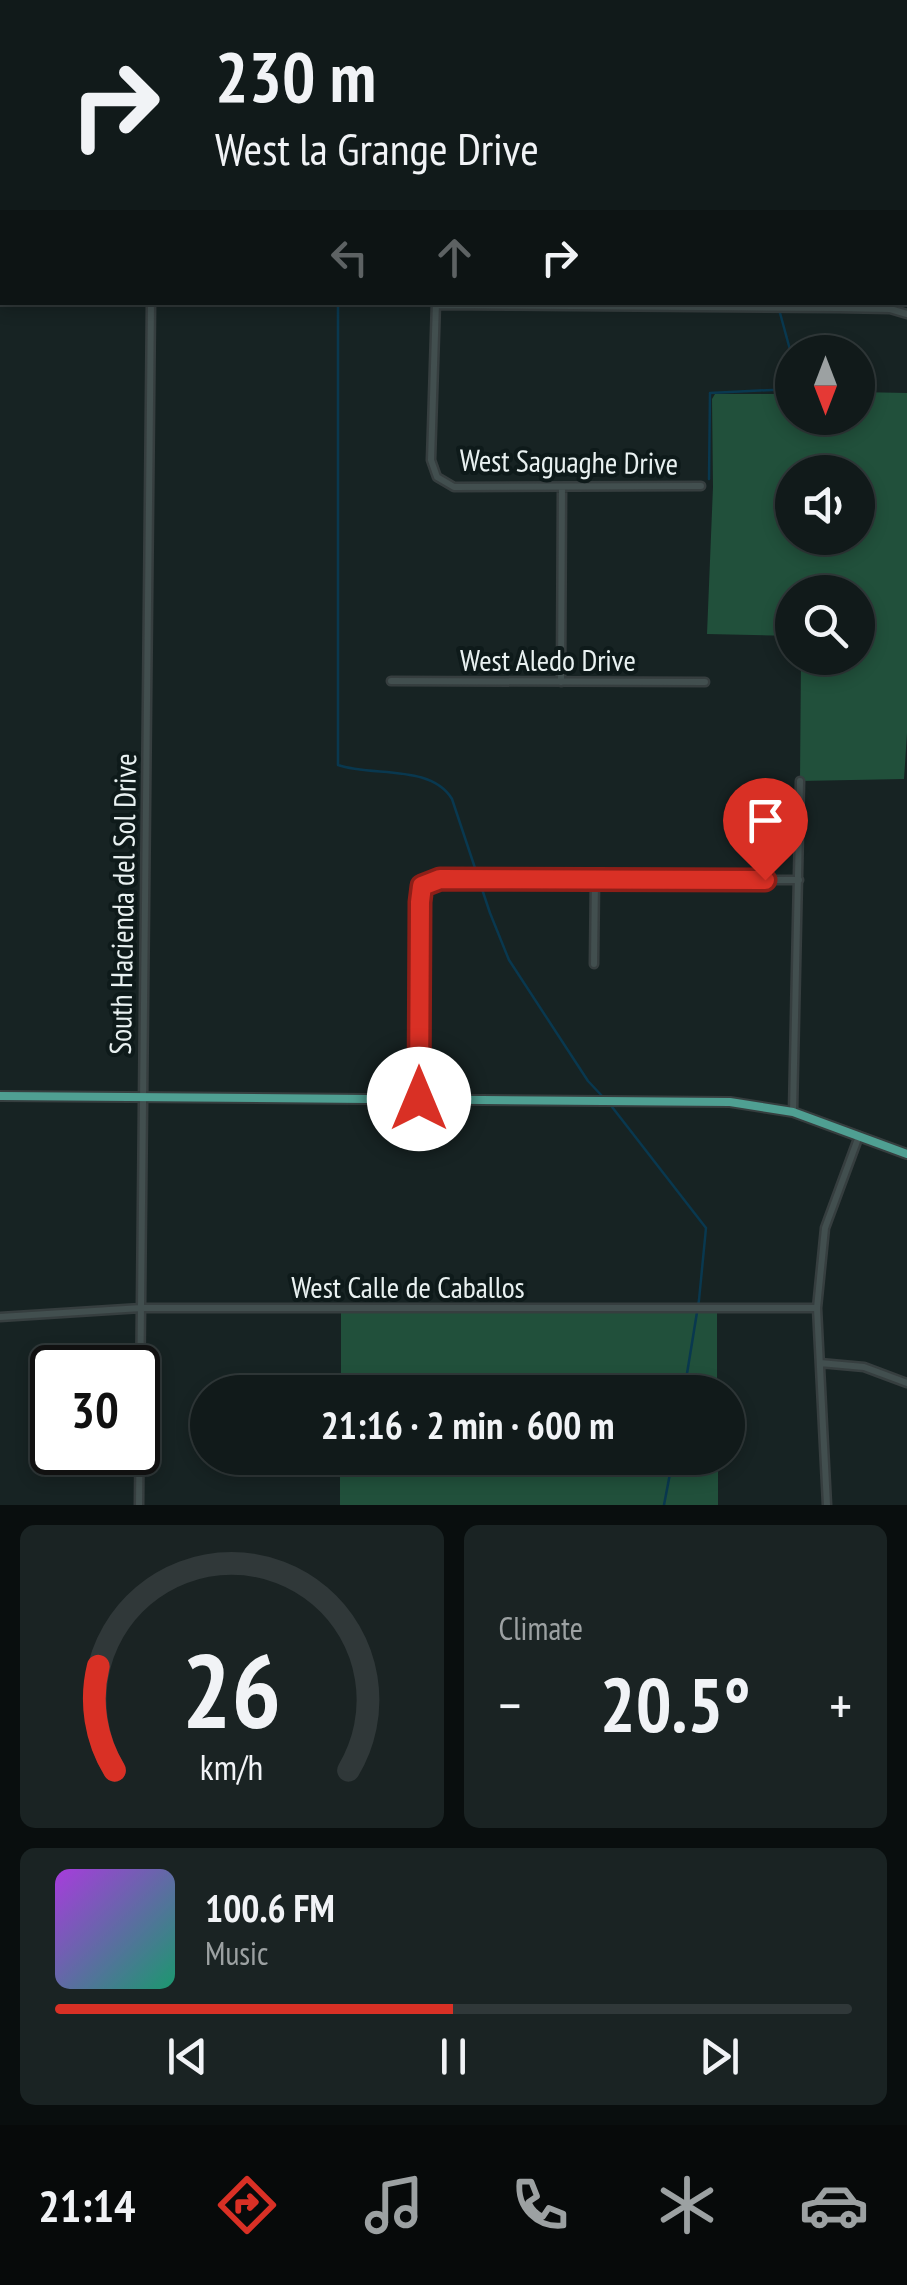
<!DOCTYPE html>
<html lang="en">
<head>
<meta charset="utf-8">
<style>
	body { margin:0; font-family:"PT Sans Narrow",sans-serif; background:#1a2323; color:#f1f3f6; height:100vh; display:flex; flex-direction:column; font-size:38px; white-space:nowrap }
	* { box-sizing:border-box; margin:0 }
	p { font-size:32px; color:#9ca1a2 }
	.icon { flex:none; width:55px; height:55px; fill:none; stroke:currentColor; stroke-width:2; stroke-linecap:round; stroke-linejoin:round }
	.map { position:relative; height:1505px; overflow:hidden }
	.sheet { display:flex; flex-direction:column; gap:20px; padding:20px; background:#090e0e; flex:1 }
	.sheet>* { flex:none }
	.hud { position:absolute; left:0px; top:0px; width:908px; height:305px; box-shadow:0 5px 15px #0003,0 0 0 2px #303839; background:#111a1a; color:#f1f3f6; overflow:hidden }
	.needle { width:65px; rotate:180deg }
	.buttons { position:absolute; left:775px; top:335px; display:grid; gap:20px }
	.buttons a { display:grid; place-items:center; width:100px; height:100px; border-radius:50%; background:#111a1a; box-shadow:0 5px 15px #0003,0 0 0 2px #303839; font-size:50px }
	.speed { position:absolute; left:30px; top:1345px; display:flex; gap:20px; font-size:50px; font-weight:700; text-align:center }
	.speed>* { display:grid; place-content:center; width:130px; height:130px; border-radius:50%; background:#111a1a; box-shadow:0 5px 15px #0003,0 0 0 2px #303839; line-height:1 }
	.speed .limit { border:5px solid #111; border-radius:15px; background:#fff; color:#111 }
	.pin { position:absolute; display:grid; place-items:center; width:85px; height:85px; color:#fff; margin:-102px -42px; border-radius:50% 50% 50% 0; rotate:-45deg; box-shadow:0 0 10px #0007 }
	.pin .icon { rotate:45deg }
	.me { position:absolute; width:110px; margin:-55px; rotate:0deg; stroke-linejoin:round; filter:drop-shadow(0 0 8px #0008) }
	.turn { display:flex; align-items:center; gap:35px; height:210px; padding:0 50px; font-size:45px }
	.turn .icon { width:130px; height:130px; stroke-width:2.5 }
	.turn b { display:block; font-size:70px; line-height:85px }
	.lanes { display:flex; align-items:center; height:95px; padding:0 50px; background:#0003; justify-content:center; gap:50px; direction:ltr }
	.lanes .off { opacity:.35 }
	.big { font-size:75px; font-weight:600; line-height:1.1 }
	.sheet .card { flex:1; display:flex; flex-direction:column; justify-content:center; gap:15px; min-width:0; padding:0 35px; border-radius:15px; background:#1a2323 }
	.sheet .dial { align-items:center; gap:0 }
	.dial svg { height:260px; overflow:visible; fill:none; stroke:#303839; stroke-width:7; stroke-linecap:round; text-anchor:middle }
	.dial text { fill:#f1f3f6; stroke:none }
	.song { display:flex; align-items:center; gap:30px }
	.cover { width:120px; height:120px; border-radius:15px; background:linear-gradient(135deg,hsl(280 70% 55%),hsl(160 70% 35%)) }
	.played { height:10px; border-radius:5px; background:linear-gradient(90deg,#d93025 50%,#303839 50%) }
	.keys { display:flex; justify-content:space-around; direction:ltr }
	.heat { display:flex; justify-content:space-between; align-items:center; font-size:55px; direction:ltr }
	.sheet .tiles { flex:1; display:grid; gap:20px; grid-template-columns:1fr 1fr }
	.card:last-child { grid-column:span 2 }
	.trip { position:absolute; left:190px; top:1375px; width:555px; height:100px; border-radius:50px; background:#111a1a; box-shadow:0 5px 15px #0003,0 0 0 2px #303839; font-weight:600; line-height:100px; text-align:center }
	.tab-bar { display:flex; height:160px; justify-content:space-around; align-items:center; background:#070a0a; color:#9ca1a2 }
	.tab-bar .icon { width:70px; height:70px }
	.tab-bar .active { color:#d93025 }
	.tab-bar b { font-size:45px; color:#f1f3f6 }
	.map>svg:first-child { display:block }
</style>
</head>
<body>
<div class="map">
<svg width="907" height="1505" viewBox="0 0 907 1505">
	<rect width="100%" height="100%" fill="#172323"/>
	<path fill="#21503b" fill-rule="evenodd" d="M0,0H738L2,2V42Z
		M858,392L907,393V733L904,779L800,781L801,658H858V592H792V636L707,634L713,487L712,399L715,394H792V418H858ZM792,472H858V538H792Z
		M717,1308V1392H341V1309Z
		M340,1458H718V1505H340Z"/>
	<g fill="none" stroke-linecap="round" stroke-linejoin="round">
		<path stroke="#09384f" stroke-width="2.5" d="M214,2L216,0
			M341,2V0
			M737,2V0
			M338,302V765C373,777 431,764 452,799L490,913L509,960L588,1081L603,1097
			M777,302L792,357
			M709,479L710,393L792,389
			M609,1103L706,1228L699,1300L684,1392
			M664,1505L673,1458"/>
		<defs>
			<path id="minor" d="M840,2V0
				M905,200H907
				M0,235H2
				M436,302L431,460L437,477L454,487L701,486
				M436,305L838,308L890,309L907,314
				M391,681L705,682
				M561,682L562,488
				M594,964L595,878
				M419,1099V902L422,886L441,879H475L799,880
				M793,1112L800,781
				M0,1317L141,1308H817
				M820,1363L864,1367L907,1383
				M139,1505L151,302
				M827,1505L817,1308L825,1228L859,1136"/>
			<path id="major" d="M0,1096L730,1102L793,1112L907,1154"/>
		</defs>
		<use href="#minor" stroke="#363e3f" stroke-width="11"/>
		<use href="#major" stroke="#363e3f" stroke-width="12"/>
		<use href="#minor" stroke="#424f4f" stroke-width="6"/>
		<use href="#major" stroke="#4f9f92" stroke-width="8"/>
	</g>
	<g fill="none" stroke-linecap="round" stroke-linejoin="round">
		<defs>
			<path id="route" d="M419,1099L420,902L422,886L440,879L765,880"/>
		</defs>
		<use href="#route" stroke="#8d1f18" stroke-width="25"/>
		<use href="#route" stroke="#d93025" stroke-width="18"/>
	</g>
	<g text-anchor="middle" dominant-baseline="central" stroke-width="8" stroke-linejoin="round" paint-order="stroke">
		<g font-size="30" fill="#e9f1f1" stroke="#0e1a1a">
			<text transform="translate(569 461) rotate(1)">West Saguaghe Drive</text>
			<text x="548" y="659">West Aledo Drive</text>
			<text transform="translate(122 904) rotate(-89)">South Hacienda del Sol Drive</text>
			<text x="408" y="1286">West Calle de Caballos</text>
		</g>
	</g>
</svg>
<div class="buttons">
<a><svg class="needle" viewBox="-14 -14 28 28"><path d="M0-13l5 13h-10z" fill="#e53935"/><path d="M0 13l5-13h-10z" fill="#9ca1a2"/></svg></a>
<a><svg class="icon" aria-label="sound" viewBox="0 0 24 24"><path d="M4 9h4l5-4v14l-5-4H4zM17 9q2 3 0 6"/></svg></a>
<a><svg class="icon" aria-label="search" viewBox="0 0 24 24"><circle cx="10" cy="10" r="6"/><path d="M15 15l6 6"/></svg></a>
</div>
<div class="speed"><div class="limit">30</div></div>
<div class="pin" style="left:765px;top:880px;background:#d93025"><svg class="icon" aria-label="arrive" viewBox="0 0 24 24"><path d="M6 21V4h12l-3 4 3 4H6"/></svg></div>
<svg class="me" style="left:419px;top:1099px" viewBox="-20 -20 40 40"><circle r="19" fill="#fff"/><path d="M0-13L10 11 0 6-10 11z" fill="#d93025"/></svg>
<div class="trip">21:16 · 2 min · 600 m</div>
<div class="hud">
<div class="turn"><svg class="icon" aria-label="right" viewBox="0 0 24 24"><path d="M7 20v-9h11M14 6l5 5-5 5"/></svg><div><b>230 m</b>West la Grange Drive</div></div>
<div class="lanes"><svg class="icon off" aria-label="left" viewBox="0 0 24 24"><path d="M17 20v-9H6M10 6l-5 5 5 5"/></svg><svg class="icon off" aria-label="ahead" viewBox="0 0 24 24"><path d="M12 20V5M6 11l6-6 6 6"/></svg><svg class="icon" aria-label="right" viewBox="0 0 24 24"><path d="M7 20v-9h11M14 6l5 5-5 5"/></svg></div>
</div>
</div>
<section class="sheet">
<div class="tiles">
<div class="card dial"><svg viewBox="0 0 100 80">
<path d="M14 69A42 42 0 1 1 86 69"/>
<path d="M14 69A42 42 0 0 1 9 37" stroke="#d93025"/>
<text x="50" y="56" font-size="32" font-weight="700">26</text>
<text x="50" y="72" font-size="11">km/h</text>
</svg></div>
<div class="card"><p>Climate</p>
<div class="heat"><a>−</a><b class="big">20.5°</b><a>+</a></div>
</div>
<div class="card">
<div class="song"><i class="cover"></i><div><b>100.6 FM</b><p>Music</p></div></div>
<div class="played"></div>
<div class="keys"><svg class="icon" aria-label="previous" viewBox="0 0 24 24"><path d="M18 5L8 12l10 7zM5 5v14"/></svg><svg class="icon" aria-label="pause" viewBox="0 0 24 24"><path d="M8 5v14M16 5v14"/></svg><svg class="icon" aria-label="next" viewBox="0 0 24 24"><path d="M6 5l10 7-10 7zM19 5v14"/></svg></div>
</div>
</div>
</section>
<nav class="tab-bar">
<b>21:14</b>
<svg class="icon active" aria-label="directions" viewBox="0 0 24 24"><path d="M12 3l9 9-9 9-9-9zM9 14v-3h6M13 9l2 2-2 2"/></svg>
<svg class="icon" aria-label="music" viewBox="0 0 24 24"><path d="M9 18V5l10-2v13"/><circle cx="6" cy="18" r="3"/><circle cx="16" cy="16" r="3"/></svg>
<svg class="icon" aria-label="phone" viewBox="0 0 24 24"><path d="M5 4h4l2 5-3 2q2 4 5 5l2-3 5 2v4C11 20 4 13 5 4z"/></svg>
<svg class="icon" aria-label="climate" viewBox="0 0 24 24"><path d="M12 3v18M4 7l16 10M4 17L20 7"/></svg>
<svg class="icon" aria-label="car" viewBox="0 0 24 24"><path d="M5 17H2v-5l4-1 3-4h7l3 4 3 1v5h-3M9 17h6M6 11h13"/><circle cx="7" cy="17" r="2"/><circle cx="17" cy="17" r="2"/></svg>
</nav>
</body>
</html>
